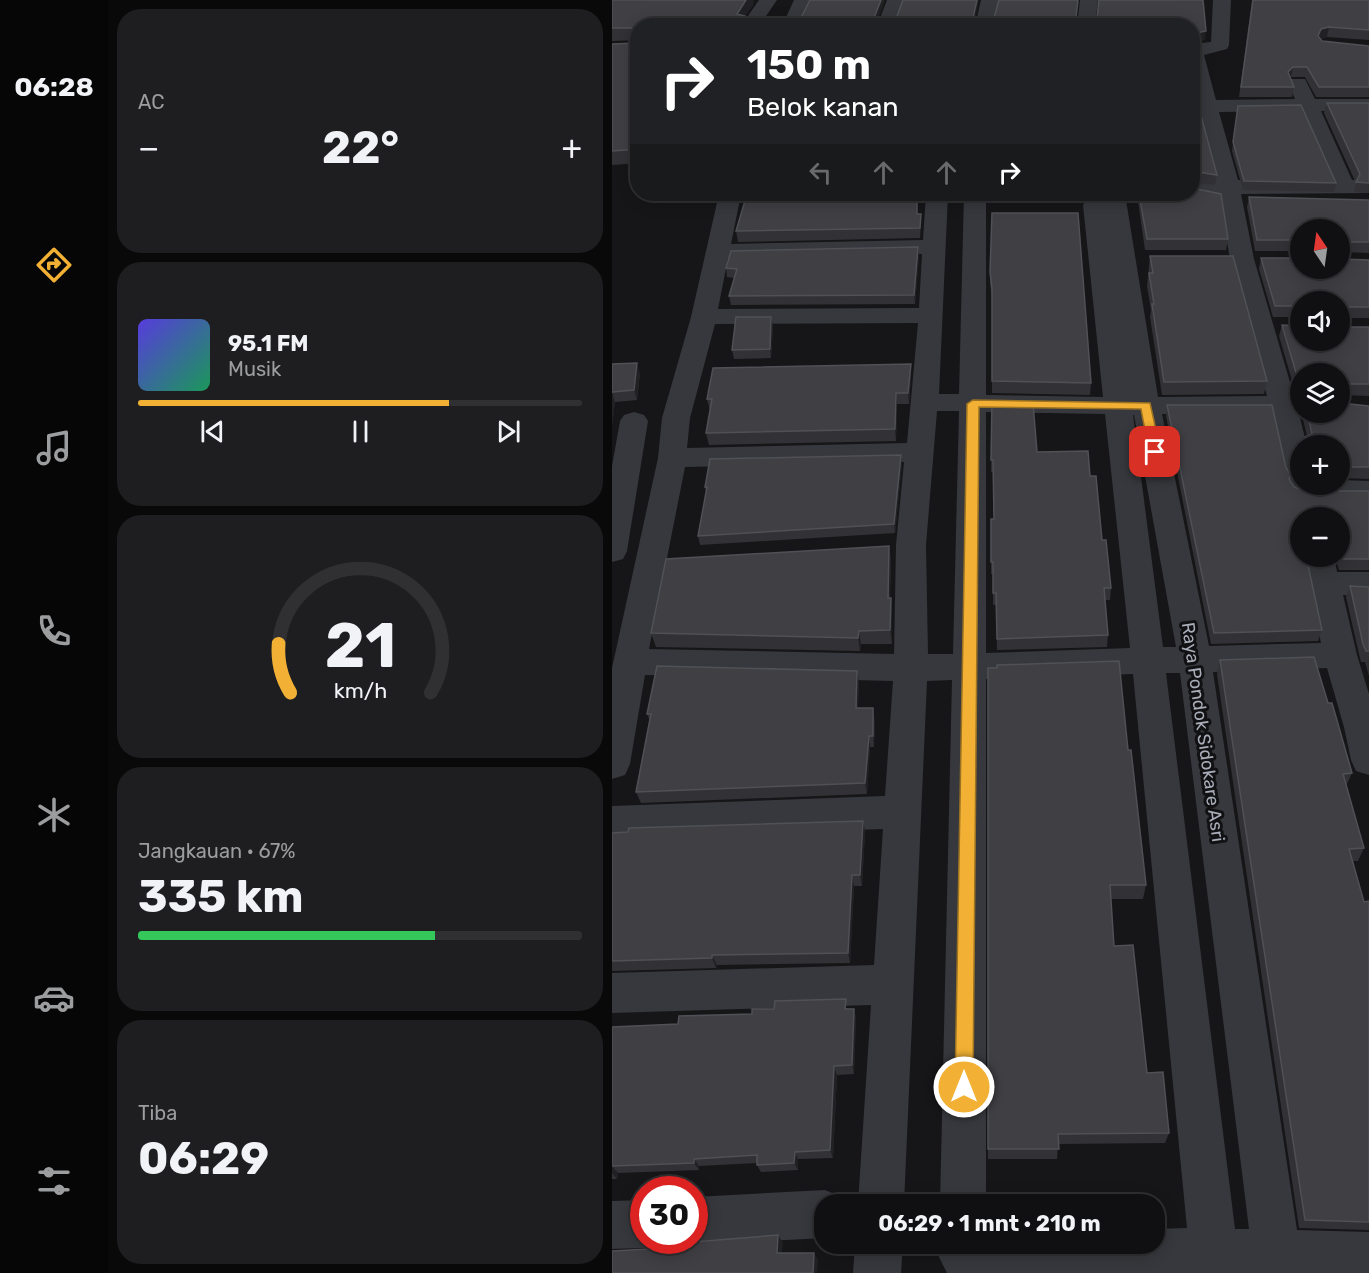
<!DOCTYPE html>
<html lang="id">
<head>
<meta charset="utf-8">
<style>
	body { margin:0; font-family:Rubik,sans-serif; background:#1e1e20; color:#f1f3f6; height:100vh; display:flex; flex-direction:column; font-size:22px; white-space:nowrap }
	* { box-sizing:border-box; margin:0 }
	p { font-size:20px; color:#9c9d9f }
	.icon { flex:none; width:33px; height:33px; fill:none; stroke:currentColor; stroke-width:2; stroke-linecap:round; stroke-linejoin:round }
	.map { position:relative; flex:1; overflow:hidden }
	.details { display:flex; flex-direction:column; gap:9px; padding:9px; background:#09090a; width:504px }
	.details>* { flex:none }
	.top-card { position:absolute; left:18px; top:18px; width:570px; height:183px; border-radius:24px; box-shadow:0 3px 15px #0003,0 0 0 2px #303032; background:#202124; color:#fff; overflow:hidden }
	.needle { width:39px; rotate:347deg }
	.buttons { position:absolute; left:678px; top:219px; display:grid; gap:12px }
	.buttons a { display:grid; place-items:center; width:60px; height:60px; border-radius:50%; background:#101012; box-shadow:0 3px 15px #0003,0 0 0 2px #303032; font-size:30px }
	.speed { position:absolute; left:18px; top:1176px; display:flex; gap:12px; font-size:30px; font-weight:700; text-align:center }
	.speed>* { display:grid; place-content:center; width:78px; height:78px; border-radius:50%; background:#101012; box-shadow:0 3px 15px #0003,0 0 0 2px #303032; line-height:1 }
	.speed .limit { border:9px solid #d22; background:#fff; color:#111 }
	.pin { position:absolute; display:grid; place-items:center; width:51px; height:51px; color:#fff; margin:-26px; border-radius:12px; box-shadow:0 3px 9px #0006 }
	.me { position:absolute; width:66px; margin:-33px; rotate:0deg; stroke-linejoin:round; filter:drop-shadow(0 0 4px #0008) }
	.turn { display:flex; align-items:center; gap:21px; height:126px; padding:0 18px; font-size:27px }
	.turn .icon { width:78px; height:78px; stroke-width:2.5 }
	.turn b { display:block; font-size:42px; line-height:51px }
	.lanes { display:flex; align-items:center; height:57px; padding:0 18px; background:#0003; justify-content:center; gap:30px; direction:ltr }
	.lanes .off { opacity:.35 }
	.big { font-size:45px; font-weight:700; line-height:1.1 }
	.details .card { flex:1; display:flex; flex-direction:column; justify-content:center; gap:9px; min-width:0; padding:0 21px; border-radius:24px; background:#1e1e20 }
	.details .dial { align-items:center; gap:0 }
	.dial svg { height:156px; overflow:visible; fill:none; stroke:#303032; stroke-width:7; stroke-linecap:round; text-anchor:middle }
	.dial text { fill:#f1f3f6; stroke:none }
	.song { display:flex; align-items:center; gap:18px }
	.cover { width:72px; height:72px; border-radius:9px; background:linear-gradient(135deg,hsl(250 70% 55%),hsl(150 70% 35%)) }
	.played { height:6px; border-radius:3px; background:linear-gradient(90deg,#f2b134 70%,#303032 70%) }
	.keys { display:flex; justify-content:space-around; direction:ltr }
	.heat { display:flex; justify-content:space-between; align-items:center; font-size:33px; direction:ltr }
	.charge { height:9px; border-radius:4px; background:linear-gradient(90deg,#34c759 67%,#303032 0) }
	.trip { position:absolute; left:202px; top:1194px; width:351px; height:60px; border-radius:24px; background:#101012; box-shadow:0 3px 15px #0003,0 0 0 2px #303032; font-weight:700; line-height:60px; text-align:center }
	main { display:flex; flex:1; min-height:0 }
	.dock { display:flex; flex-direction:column; width:108px; justify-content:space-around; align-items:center; background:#060607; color:#9c9d9f }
	.dock .icon { width:42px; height:42px }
	.dock .active { color:#f2b134 }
	.dock b { font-size:27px; color:#f1f3f6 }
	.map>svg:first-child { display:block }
</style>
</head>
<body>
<main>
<nav class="dock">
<b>06:28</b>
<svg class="icon active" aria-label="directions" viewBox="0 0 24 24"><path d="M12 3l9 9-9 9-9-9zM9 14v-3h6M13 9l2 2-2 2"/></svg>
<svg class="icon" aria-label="music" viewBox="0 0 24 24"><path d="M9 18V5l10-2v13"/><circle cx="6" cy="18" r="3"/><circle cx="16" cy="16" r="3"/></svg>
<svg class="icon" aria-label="phone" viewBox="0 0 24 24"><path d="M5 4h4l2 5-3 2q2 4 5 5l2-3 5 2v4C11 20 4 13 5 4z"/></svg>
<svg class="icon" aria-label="climate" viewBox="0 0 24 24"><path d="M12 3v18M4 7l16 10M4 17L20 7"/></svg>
<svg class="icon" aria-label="car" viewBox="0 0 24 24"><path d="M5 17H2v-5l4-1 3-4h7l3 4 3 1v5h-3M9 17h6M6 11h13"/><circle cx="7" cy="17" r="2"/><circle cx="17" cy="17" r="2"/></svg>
<svg class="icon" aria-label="filters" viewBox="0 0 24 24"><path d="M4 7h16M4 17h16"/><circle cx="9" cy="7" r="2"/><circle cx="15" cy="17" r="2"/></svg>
</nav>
<section class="details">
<div class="card"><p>AC</p>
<div class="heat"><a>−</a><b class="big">22°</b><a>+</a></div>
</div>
<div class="card">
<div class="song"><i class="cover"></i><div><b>95.1 FM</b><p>Musik</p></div></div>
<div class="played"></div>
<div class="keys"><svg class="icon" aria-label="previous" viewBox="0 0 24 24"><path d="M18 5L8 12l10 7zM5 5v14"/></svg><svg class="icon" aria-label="pause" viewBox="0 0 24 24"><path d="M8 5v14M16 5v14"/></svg><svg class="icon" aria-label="next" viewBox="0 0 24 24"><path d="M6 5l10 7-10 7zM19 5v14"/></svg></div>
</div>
<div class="card dial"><svg viewBox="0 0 100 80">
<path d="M14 69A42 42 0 1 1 86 69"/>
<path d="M14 69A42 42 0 0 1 8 44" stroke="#f2b134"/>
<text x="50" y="56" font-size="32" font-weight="700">21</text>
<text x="50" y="72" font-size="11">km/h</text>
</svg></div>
<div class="card"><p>Jangkauan · 67%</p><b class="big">335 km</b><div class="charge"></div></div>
<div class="card"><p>Tiba</p><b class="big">06:29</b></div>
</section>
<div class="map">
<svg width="757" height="1273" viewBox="0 0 757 1273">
	<rect width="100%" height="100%" fill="#161618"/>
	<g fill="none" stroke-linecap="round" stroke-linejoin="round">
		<path fill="#37383d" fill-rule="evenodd" d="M147,0H165L147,26H129Z
			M182,0H200L188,26H170Z
			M275,0H293L283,26H265Z
			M369,0H387L381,26H363Z
			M468,0H486L483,26H465Z
			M601,0H619L617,45L615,49L592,55L604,100L683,99L676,83L679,79H693L703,99H757V111H709L740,180L757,179V193L629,194L642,259L682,396H688V412H693L687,414L695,446H688V484H728V480L757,481V501L691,500L681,497L676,490L679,486L673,479L659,414H550L597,646L709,643L691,556H722L725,572H757V596L731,595L745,655L757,694V775L744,771L739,760L732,727L715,668L601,672L685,1230L757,1232V1273H335L326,1255L331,1244H543V1229L575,1228L521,674L374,679V1204H328L340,680L315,681L292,1204H246L259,1005L0,1013V973L262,965L271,829L0,838V806L273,796L281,681L33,675L18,764L13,775L0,779V668L46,458L50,418L79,317L107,194H129L119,244L311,240L314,194H336L327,394H347L352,194H374V395L491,397L471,205L474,200L482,198L490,200L492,203L491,194H513L546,397L655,396L618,259L607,194L582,197L573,194H580V184L604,181L580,86V44L599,42ZM689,111L718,180H626L607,112ZM310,254L307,308L106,309L116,258ZM306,323L295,443L75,448L78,418L103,324ZM325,411H347L341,654H316L314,545ZM374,412L493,414L518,648L374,653ZM521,415H522L564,647H551ZM292,462L284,545L282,654L37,649L73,467ZM554,673H568L637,1229H623Z
			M22,412L32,415L36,421L15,551L11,559L0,562V466L8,421L12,415Z
			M213,1190L230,1197L233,1204H213V1238L82,1245L72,1240H82V1197Z
			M32,1200V1240L49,1241L32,1248L0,1249V1201Z
			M243,1244H291L289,1273H241Z"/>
	</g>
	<path fill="#323236" d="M0,0L141,5L133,16L135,26H26V163L0,165V44L25,43V40L0,41Z
		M640,0H757V40L715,37L708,39L710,41L757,46V97H704L693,77H678L682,87L680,97H627Z
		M580,82L605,175L603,185L580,182Z
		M715,103H757V193L742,192L744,183L712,113Z
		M626,106L724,183L722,192L631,190L620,151Z
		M525,194H580L616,239L614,250H533Z
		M637,197L757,200V253L729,252V259L757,260V318H729V327H757V396L729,395L728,403L757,406V479L728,478V479V446H691L693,437L695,436L690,415V412H728V374H688V394H684L667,336L670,325L728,340L688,302V317H661L647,269L649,258L728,268L688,230V251H643L635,207Z
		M309,214V224L308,238L126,242L124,231Z
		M306,247L307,256L303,304L119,305L117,296L122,278L115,277L114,268Z
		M538,256L655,381L652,394L550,395L538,317L539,310L535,286Z
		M378,272L479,383L478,395L380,393V299L378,283Z
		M159,317L161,326L159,358L122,359L120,350Z
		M0,364L28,373L25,400L3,402L0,425Z
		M299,376L297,404H285L284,441L97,445L94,433L98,411L95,399Z
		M380,402L425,452L478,476L499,588L498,600H493L496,635L495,647L385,650L384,605H381V574H379V519H382L381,472H379Z
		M555,405L674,468L679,475L678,480L682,487L694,491H757V570H727L723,556H728V518H688V556L710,630L706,641L599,644L554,416Z
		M290,464L283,533L88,545L86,536L94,492L93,487Z
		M277,546L279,560L278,598L280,612V644H249L248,651L44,647L39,633Z
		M738,586L757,587V676L753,662H749L747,654L734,597Z
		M608,660L716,703L740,773L734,786L752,848L746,861H741L752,902L757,901V1230L687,1228L605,674Z
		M376,668L516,750L534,885L531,899H499L502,946L535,1073L557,1133L553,1143L446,1144L445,1159H376Z
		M247,682L246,708L263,719L262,747H258L255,794L29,803L24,792L38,721L35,714Z
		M251,821L253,832L250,886H242L238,963L105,965L104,968L0,971V833Z
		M236,1008V1009H242L244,1018L242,1074L225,1075L221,1158L186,1159V1170L149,1172L145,1165V1163L87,1166V1170L6,1173L5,1179H0V1027L66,1024L140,1014Z"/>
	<path fill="#212124" d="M134,0H142L141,5L133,16L135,26H131L125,14Z
		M269,0H273L264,26L262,18Z
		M365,0H367L362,26L361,18Z
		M717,27L715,37L707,39L706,36L709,29Z
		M594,31L593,40L580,43V34Z
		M681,67L679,77L674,82L676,72Z
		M309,214V224L308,238V228Z
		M306,247L307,256L303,304L302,295Z
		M159,317L161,326L159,358L158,349Z
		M25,363L28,373L25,400L22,390Z
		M299,364V376L297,404L296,393Z
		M0,392L3,402L0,425Z
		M284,393L285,404L284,441L283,429Z
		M289,455L290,464L283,533L282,524Z
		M277,546L279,560L277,612L276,598Z
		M279,598L280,612V644L278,630Z
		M247,631L249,644L248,651L246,638Z
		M245,671L247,682L245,720L244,708Z
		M261,708L263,719L262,747L261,736Z
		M257,736L258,747L255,794L253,783Z
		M251,821L253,832L250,886L248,875Z
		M240,875L242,886L238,963L236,953Z
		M100,955L105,965L104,968L100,958Z
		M242,1009L244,1018L242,1074L240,1065Z
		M222,1066L225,1075L221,1158L218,1150Z
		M183,1152L186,1159V1170L182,1163Z
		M82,1159L87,1166V1170L82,1163Z
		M0,1166L6,1173L5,1179L0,1173Z
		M166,1235L171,1243L169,1260L165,1253Z
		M202,1253L206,1260L205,1273H201Z"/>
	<path fill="#3f3f44" stroke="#4f5156" stroke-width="1.5" d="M0,0H134L125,14L133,16L131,26H26V149L0,151V44L25,43V28H0Z
		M198,0H269L262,18L284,19L291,0H365L361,18H382L387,0H466L464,18H485L487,0H591L594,31L580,34V26H185Z
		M641,0H757V30L717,27L709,29L706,36L710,41L757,46V87H707L695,67H681L676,72L682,87H629Z
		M580,82L605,175L580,171Z
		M715,103H757V183L744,182L748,174Z
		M689,105L724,183L632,181L621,142L626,106Z
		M580,188L609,194L616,239H535L527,194H580Z
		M135,194H305V214H309L308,228L124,231Z
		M637,197L757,200V242H729V259L757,260V307H729V327H757V384H731L729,386V399H728V374H688V383H687L670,325L688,326V340H728V302H688V306H663L649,258H688V268H728V230H688V240H645Z
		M380,213H466L479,383L380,381V288L378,272Z
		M306,247L302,295L117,296L125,269L114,268L119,251Z
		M538,256H621L655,381L552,382L540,304H542L537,273H541Z
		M124,317H159L158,349L120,350Z
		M25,363L22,390L0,392V393V364Z
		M299,364L296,393H284L283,429L94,433L100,399H95L101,368Z
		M380,402L421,403L425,452L476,451L478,476H484L490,540H494L499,588H492L496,635L385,639L384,593H381V562H379V519H382L381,460H379Z
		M728,403L757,406V467H732L729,471H728V446H693V437L700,434L695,412H728Z
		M555,405H660L674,468L679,475L677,479L682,487L694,491H757V559H731L728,549V518H688V556H694L710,630L602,633Z
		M289,455L282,524L86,536L95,487H93L98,459Z
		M277,546L276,598H279L278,630L247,631L246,638L39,633L54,559Z
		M738,586L757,587V651H754L751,644Z
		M702,657L716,703H720L740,773L731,774L752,848L737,849L752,902L757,901V1222L693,1220L608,660Z
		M507,661L516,750H519L534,885H498L502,946L521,945L535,1073L551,1072L557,1133L446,1134L447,1149H376V668H385V665Z
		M45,666L245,671L244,708H261V736H257L253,783L24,792L39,714H35Z
		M251,821L248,875H240L236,953L100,955V958L0,961V833L16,832L17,828Z
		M234,999L233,1009H242L240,1065L222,1066L218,1150L183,1152L182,1163L145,1165V1155L82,1159V1163L0,1166V1027L66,1024L67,1016L140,1014V1009H162L163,1001Z
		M166,1235L165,1253H202L201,1273H0V1251L36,1249L37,1240H69V1243Z"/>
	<path fill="#f2b134" stroke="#9d7322" stroke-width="1.5" d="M361,400L538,403L549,452L543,456L537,452L529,409L367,407L361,1087L359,1094L352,1096L346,1094L343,1087L355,404Z"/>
	<g text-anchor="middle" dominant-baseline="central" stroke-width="6" stroke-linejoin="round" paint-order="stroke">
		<g font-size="18" fill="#a8adb8" stroke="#111113">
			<text transform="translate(591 732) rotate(82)">Raya Pondok Sidokare Asri</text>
		</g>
	</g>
</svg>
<div class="buttons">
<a><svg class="needle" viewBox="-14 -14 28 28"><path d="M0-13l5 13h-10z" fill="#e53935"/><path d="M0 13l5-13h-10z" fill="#9c9d9f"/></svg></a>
<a><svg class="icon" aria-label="sound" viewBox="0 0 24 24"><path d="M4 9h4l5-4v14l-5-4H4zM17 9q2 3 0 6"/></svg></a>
<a><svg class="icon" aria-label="layers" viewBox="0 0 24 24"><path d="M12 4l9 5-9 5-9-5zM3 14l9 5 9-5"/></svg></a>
<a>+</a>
<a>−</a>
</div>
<div class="speed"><div class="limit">30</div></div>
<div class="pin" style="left:543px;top:452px;background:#d93025"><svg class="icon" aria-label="arrive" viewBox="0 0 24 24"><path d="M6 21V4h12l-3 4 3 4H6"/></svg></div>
<svg class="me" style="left:352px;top:1087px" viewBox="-20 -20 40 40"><circle r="17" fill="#f2b134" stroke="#fff" stroke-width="3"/><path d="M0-11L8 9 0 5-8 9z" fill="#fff"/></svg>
<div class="trip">06:29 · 1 mnt · 210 m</div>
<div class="top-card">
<div class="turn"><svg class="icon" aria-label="right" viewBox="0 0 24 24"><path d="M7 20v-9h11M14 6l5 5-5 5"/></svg><div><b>150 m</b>Belok kanan</div></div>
<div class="lanes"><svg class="icon off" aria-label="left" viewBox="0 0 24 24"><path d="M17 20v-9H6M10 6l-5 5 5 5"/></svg><svg class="icon off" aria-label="ahead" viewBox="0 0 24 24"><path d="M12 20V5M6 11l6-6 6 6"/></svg><svg class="icon off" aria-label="ahead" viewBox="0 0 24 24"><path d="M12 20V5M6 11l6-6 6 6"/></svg><svg class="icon" aria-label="right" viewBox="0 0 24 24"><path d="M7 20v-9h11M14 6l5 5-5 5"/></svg></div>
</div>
</div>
</main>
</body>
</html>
